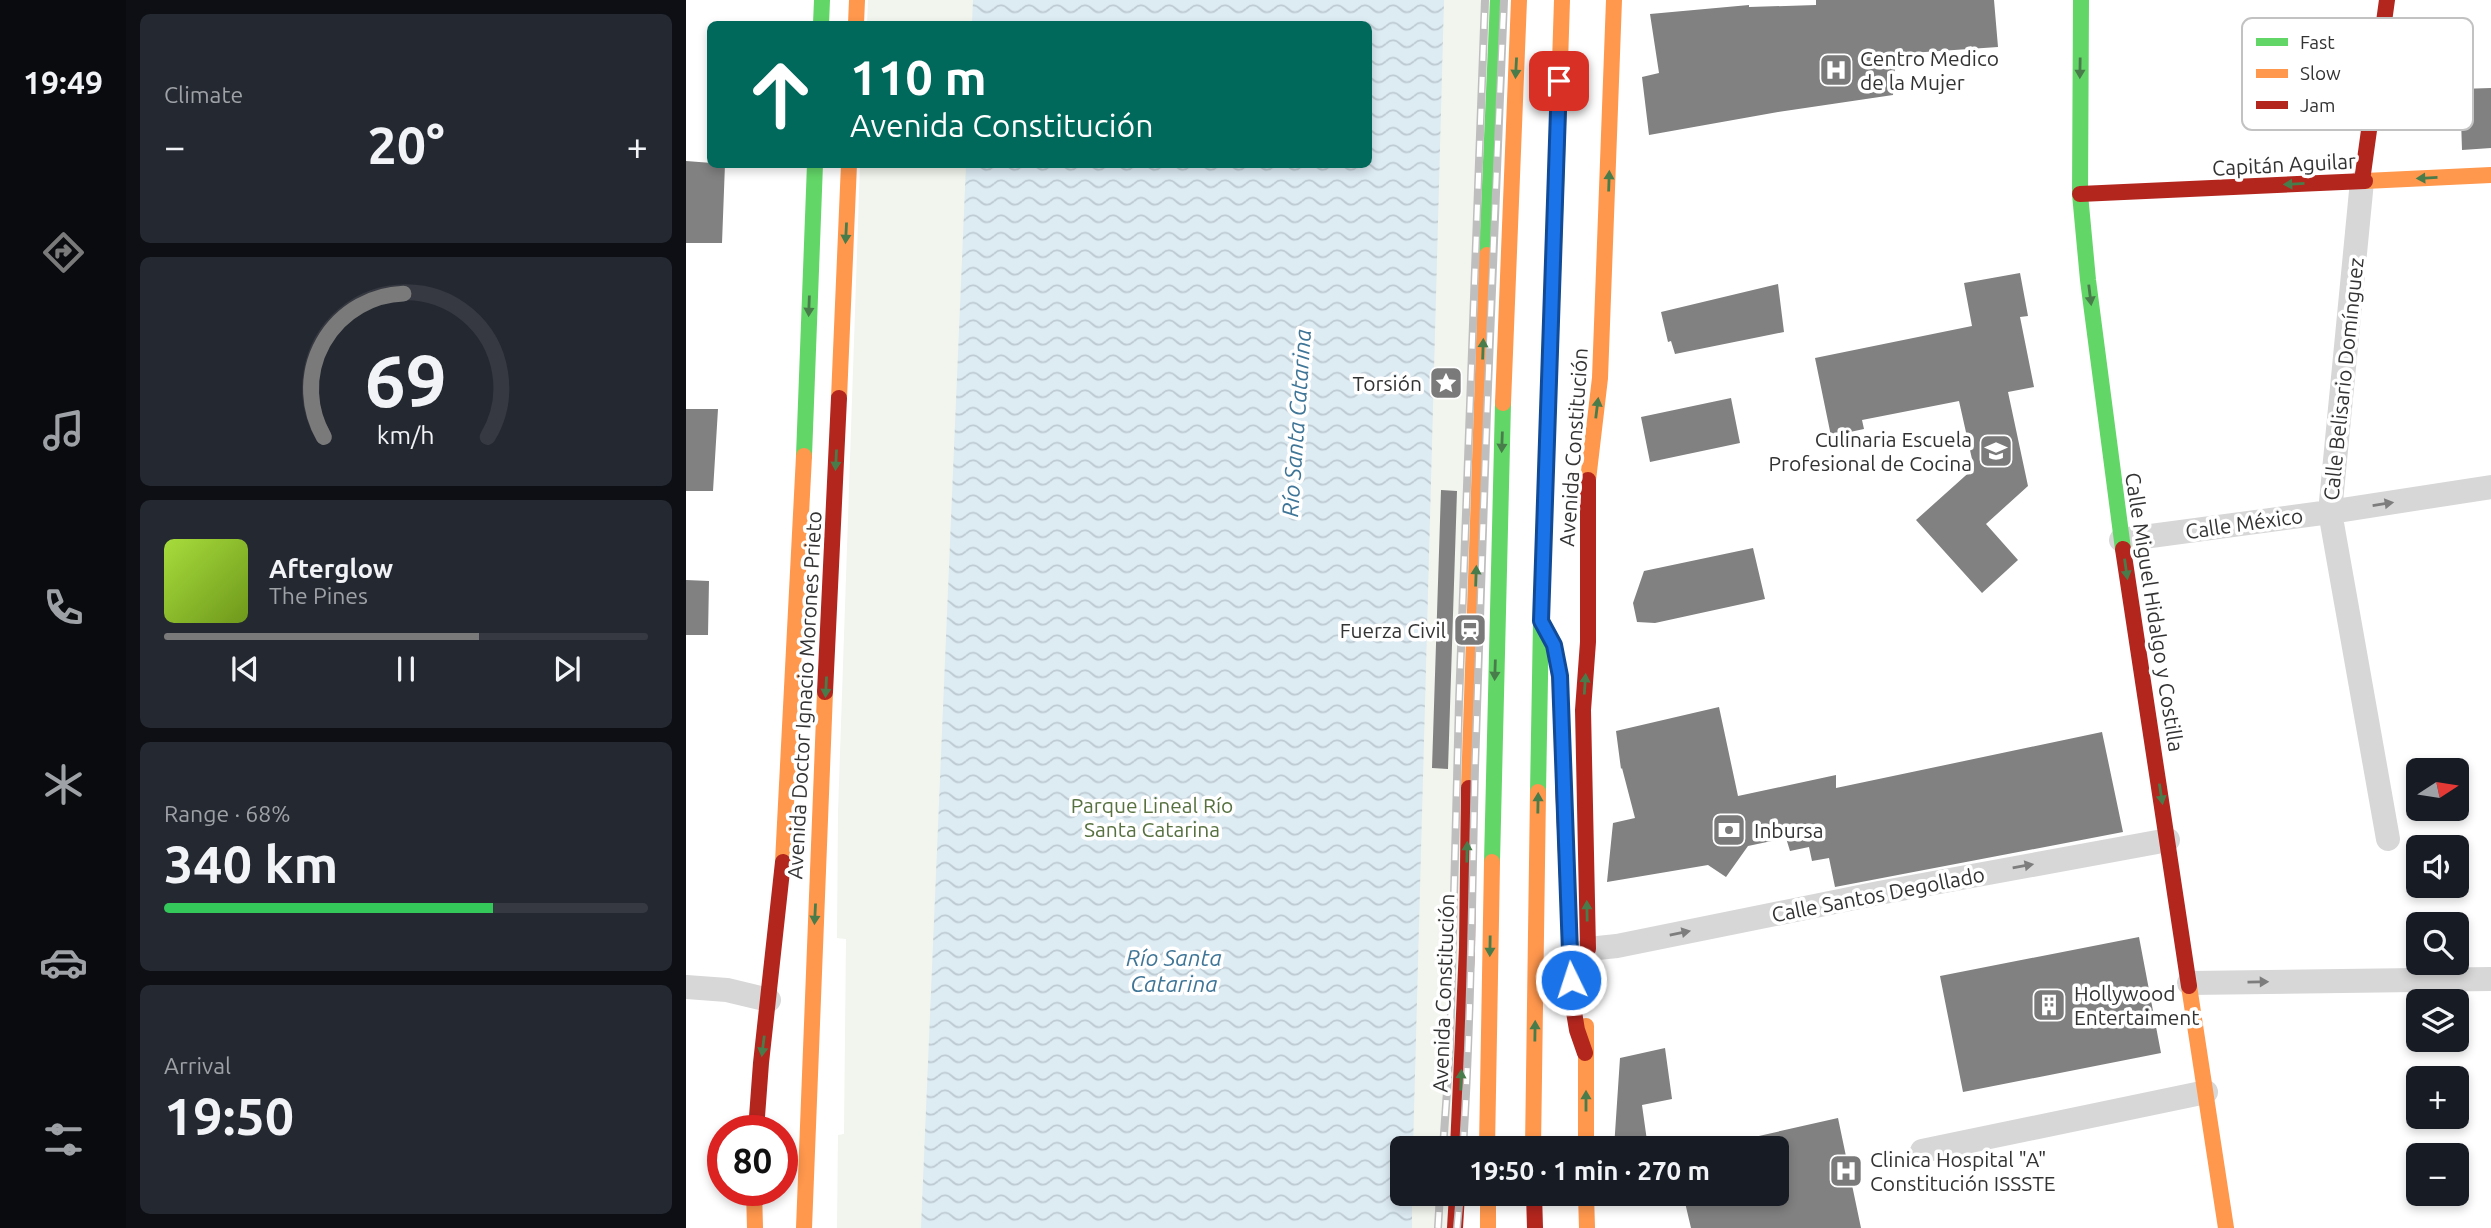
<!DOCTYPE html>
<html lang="en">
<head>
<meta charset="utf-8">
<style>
	body { margin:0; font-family:Ubuntu,sans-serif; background:#242831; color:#f1f3f6; height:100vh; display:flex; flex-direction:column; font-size:26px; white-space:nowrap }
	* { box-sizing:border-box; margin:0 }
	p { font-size:23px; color:#9ea1a6 }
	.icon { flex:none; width:38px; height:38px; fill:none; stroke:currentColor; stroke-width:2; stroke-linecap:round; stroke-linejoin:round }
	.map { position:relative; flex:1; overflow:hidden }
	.details { display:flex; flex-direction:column; gap:14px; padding:14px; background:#0d0f14; width:560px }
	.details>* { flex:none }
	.banner { position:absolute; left:21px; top:21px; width:665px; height:147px; border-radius:10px; box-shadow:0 4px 10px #0003; background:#00695c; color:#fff; overflow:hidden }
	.needle { width:46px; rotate:78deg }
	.tools { position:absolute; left:1720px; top:758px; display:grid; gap:14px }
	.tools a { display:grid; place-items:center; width:63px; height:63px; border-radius:10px; background:#171b24; box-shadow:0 4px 10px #0003; font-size:35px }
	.speed { position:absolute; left:21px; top:1115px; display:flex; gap:14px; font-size:35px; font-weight:700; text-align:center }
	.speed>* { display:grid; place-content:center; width:91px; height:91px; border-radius:50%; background:#171b24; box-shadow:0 4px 10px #0003; line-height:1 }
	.speed .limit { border:10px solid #d22; background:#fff; color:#111 }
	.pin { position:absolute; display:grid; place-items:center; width:60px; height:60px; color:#fff; margin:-30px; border-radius:14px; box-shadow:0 4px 10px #0006 }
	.me { position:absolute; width:77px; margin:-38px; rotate:356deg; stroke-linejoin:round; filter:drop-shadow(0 0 5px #0008) }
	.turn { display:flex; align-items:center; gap:24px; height:147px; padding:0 28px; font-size:32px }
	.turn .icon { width:91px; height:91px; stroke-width:2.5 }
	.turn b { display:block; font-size:49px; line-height:60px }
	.big { font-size:52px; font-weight:700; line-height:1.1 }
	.details .widget { flex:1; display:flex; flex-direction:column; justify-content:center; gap:10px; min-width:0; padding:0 24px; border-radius:10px; background:#242831 }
	.details .dial { align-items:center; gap:0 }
	.dial svg { height:182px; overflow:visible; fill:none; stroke:#363941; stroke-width:7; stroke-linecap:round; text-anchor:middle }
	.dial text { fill:#f1f3f6; stroke:none }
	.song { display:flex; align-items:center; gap:21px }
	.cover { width:84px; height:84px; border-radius:10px; background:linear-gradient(135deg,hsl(80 70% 55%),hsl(80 70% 35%)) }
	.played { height:7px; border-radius:4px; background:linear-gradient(90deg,#7a7a7a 65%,#363941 65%) }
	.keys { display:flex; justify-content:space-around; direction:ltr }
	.heat { display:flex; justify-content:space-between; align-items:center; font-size:38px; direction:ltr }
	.charge { height:10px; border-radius:5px; background:linear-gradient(90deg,#34c759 68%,#363941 0) }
	.trip { position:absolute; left:704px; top:1136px; width:399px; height:70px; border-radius:10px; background:#171b24; box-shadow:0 4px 10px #0003; font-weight:700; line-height:70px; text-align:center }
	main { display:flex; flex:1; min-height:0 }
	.tab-bar { display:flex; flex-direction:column; width:126px; justify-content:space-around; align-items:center; background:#090b0e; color:#9ea1a6 }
	.tab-bar .icon { width:49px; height:49px }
	.tab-bar .active { color:#7a7a7a }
	.tab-bar b { font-size:32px; color:#f1f3f6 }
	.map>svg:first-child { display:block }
</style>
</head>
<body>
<main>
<nav class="tab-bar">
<b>19:49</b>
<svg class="icon active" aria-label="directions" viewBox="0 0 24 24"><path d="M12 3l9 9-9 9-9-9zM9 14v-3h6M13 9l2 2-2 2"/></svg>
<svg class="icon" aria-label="music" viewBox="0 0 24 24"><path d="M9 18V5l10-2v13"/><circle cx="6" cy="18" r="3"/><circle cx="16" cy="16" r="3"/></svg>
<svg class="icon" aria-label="phone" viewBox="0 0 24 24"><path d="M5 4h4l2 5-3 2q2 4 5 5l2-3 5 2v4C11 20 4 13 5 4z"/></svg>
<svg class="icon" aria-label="climate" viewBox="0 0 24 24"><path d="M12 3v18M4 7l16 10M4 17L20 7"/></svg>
<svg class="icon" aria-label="car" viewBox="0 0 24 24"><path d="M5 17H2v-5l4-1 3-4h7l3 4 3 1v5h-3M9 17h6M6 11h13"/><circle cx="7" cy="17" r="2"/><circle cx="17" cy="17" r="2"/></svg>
<svg class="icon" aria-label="filters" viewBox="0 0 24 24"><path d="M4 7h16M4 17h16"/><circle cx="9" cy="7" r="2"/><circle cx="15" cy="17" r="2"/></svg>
</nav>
<section class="details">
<div class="widget"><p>Climate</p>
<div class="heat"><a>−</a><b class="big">20°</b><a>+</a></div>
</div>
<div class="widget dial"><svg viewBox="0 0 100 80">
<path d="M14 69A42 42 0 1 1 86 69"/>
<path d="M14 69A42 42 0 0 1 49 6" stroke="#7a7a7a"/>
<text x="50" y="56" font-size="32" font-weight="700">69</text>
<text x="50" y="72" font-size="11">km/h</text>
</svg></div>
<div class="widget">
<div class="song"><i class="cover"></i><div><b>Afterglow</b><p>The Pines</p></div></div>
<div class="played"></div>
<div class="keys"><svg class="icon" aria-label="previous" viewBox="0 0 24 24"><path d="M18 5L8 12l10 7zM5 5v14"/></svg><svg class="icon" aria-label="pause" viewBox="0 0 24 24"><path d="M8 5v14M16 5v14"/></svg><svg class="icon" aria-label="next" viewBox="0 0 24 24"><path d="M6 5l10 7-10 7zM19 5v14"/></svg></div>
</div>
<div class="widget"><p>Range · 68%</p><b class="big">340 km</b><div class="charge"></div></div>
<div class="widget"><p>Arrival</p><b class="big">19:50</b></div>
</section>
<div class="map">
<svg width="1805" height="1228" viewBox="0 0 1805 1228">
	<defs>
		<pattern id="water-waves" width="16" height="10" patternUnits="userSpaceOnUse" patternTransform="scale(1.75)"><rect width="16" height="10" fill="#ddebf3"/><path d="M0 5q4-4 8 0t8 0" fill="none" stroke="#becad1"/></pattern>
	</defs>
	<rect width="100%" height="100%" fill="#fff"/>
	<path fill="#f1f5ed" d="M182,0H807L775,1148H716V1194H770L766,1228H151L152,1135L158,1134L160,939L151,938L152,813L174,165L682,164V24H181Z"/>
	<path fill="url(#water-waves)" d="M287,0H758L727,1148H716V1194H726V1228H235L280,165L682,164V24H286Z"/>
	<path fill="#818181" d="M1130,0H1308L1312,47L1210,54L1207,95L1092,112L963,135L956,77L973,73L964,14L1063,5V7L1130,5Z
		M1805,88V148L1776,150L1774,89Z
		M0,161L39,164L36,243H0Z
		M1334,273L1342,316L1334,317L1348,387L1322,392L1342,486L1300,524L1332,560L1296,593L1230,520L1288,468L1273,401L1176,420L1178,429L1145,436L1129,358L1286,326L1278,283Z
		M1092,284L1098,332L989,354L985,341L982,342L975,312Z
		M1045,398L1054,443L964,462L955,417Z
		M0,409H32L27,491H0Z
		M755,490L771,491L762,769L746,768Z
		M1067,548L1079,599L969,623L951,622L947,603L958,571Z
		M0,580L23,581L22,635H0Z
		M1033,707L1052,796L1150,775V788L1416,732L1437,832L1149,887L1143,858L1126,861L1123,847L1104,851L1100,838L1062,846L1040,877L1022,865L921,882L927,823L949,818L936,768L935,769L930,731Z
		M1453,937L1475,1053L1277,1092L1254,976Z
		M979,1048L986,1099L956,1105L962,1148H928L934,1058Z
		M1152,1118L1175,1228H1005L997,1194H1090V1148H1056L1055,1140Z"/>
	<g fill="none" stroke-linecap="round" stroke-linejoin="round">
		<path stroke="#d7d7d7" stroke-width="24" d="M1676,181L1644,512L1702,839
			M1435,540L1644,512L1805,487
			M902,949L931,946L1193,893L1482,840
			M1503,983L1805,979
			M0,987L41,990L83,1000
			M1236,1151L1520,1092"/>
		<path stroke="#63d668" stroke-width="16" d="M1395,0L1394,194L1402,280L1437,549
			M135,24L136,0
			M801,255L812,0
			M118,456L129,164
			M852,792L855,621L871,158
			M806,862L817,403"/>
		<path stroke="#ff974d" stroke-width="16" d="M170,24L171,0
			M871,158L876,0
			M1679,181L1805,175
			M153,398L163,164
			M817,403L833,0
			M902,480L914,378L928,0
			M783,788L801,255
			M97,862L118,456
			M1503,986L1540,1228
			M900,1026V1148
			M801,1148L806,862
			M847,1148L852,792
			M68,1190L69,1228
			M802,1194V1228
			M900,1194L901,1228
			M118,1228L139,692"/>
		<path stroke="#b3261e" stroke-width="16" d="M1676,181L1701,0
			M1394,194L1679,181
			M1437,549L1503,986
			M139,692L153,398
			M877,781L886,1000L891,1030L899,1053
			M902,949L897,710L902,642V480
			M70,1130L75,1063L97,862
			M772,1148L781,947L783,788
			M848,1194L849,1228
			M769,1228L771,1194"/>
		<defs>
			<path id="rail" d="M757,1148L764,1048L773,703L799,0
				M777,1148C785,1021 786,894 789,767C797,511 806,256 818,0
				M752,1228L754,1194
				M771,1228L774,1194"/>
		</defs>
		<use href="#rail" stroke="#bebebe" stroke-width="8"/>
		<use href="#rail" stroke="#fff" stroke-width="5" stroke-dasharray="16" stroke-linecap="butt"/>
	</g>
	<defs><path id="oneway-solid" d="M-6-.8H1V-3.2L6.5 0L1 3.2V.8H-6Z" transform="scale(1.75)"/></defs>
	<g fill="#497c4b">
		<use href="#oneway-solid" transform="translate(830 68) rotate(93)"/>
		<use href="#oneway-solid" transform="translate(1394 68) rotate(91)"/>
		<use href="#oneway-solid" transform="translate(1741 178) rotate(177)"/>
		<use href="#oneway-solid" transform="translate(923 181) rotate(-88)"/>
		<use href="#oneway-solid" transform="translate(1608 184) rotate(177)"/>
		<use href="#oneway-solid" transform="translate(160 233) rotate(93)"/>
		<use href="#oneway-solid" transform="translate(1404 295) rotate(83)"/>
		<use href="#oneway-solid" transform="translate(123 306) rotate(92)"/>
		<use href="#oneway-solid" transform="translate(797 349) rotate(-88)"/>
		<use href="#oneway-solid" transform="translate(911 408) rotate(-83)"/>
		<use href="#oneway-solid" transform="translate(816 442) rotate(92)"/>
		<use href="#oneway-solid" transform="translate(150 460) rotate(93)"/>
		<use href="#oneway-solid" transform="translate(1440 569) rotate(82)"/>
		<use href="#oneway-solid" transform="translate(790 576) rotate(-88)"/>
		<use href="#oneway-solid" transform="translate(809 670) rotate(92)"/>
		<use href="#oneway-solid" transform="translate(899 684) rotate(-86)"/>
		<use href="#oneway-solid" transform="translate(140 687) rotate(93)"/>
		<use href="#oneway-solid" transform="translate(1475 794) rotate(81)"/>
		<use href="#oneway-solid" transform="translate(852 803) rotate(-89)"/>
		<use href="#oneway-solid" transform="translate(781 852) rotate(-89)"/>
		<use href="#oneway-solid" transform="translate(901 911) rotate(-91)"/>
		<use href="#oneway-solid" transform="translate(129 914) rotate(93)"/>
		<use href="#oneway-solid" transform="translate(804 946) rotate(91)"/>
		<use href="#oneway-solid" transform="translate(849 1031) rotate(-89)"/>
		<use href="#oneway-solid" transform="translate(77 1046) rotate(97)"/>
		<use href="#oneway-solid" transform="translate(775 1080) rotate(-88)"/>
		<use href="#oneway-solid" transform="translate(900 1101) rotate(-90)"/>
	</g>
	<g fill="#7d7d7d">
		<use href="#oneway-solid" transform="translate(1697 504) rotate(-9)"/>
		<use href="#oneway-solid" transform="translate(1337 866) rotate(-10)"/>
		<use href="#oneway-solid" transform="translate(994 933) rotate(-12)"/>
		<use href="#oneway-solid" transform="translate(1572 982) rotate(-1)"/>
	</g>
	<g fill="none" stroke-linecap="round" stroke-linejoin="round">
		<defs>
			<path id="route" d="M873,81L855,621L868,645L874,676L885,980"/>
		</defs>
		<use href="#route" stroke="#114b97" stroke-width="18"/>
		<use href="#route" stroke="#1a73e8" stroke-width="12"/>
	</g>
	<defs>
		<symbol id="hospital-square" viewBox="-11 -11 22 22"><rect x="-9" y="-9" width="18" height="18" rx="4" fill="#7a7a7a" stroke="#fff"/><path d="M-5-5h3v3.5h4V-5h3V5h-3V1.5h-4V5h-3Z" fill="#fff"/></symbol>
		<symbol id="sight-square" viewBox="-11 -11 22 22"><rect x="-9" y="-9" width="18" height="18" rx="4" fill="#7a7a7a" stroke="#fff"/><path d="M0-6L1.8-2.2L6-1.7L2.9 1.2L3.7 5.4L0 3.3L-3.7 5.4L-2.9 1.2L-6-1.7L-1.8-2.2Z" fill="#fff"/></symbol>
		<symbol id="school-square" viewBox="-11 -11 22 22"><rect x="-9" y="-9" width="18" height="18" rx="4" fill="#7a7a7a" stroke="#fff"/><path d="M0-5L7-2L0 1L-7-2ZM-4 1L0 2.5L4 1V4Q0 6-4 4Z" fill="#fff"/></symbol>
		<symbol id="station-square" viewBox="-11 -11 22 22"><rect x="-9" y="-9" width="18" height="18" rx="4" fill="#7a7a7a" stroke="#fff"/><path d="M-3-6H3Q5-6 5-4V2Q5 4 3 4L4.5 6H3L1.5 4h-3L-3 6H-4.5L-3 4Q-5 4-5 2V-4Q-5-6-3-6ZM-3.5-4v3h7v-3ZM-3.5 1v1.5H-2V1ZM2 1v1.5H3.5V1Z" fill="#fff"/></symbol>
		<symbol id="bank-square" viewBox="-11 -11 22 22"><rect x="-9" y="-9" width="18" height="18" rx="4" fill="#7a7a7a" stroke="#fff"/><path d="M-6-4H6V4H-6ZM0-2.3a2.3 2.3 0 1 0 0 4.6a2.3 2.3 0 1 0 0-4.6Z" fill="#fff"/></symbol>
		<symbol id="building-square" viewBox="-11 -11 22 22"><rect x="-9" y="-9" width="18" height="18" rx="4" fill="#7a7a7a" stroke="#fff"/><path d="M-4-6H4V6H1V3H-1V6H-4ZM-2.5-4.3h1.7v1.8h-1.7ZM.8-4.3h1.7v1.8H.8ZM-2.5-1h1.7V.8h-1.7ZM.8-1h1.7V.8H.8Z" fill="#fff"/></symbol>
	</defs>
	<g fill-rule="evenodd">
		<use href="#hospital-square" x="1131" y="51" width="38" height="38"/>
		<use href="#sight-square" x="741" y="364" width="38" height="38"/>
		<use href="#school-square" x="1291" y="432" width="38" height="38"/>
		<use href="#station-square" x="765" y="611" width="38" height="38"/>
		<use href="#bank-square" x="1024" y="811" width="38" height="38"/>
		<use href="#building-square" x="1344" y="986" width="38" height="38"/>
		<use href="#hospital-square" x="1141" y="1152" width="38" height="38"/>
	</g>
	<g text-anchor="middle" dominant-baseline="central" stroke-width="7" stroke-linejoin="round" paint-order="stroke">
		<g font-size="21" fill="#333" stroke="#fff" text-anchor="start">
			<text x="1174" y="58">Centro Medico<tspan x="1174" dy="24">de la Mujer</tspan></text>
			<text x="736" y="383" text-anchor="end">Torsión</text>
			<text x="1286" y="439" text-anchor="end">Culinaria Escuela<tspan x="1286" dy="24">Profesional de Cocina</tspan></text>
			<text x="760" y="630" text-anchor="end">Fuerza Civil</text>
			<text x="1068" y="830">Inbursa</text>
			<text x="1388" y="993">Hollywood<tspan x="1388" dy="24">Entertaiment</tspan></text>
			<text x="1184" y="1159">Clinica Hospital "A"<tspan x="1184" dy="24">Constitución ISSSTE</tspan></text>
		</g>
		<g font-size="21" fill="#333" stroke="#fff">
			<text transform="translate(1598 164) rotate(-3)">Capitán Aguilar</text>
			<text transform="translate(1657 379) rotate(-84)">Calle Belisario Domínguez</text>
			<text transform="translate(887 447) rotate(-86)">Avenida Constitución</text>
			<text transform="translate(1558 523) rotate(-8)">Calle México</text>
			<text transform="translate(1469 612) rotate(81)">Calle Miguel Hidalgo y Costilla</text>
			<text transform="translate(118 695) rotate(-87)">Avenida Doctor Ignacio Morones Prieto</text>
			<text transform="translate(1192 894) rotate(-11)">Calle Santos Degollado</text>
			<text transform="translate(757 993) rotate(-88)">Avenida Constitución</text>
		</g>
		<g font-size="21" fill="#56703f" stroke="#fff">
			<text x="466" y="805">Parque Lineal Río<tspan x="466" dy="24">Santa Catarina</tspan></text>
		</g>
		<g font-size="23" font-style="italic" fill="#3f7597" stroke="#fff">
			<text transform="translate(610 423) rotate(-86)">Río Santa Catarina</text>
			<text x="488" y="957">Río Santa<tspan x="488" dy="26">Catarina</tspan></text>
		</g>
	</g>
	<rect x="1556" y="18" width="231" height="112" rx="10" fill="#fff" stroke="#c2c2c2" stroke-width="2"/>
	<rect x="1570" y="38" width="32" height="8" fill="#63d668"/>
	<rect x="1570" y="69" width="32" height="9" fill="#ff974d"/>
	<rect x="1570" y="101" width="32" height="8" fill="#b3261e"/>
	<g font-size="19" fill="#333">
		<text x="1614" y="49">Fast</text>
		<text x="1614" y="80">Slow</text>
		<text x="1614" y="112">Jam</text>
	</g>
</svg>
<div class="tools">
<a><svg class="needle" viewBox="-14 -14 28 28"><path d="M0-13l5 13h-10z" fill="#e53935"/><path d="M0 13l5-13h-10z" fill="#9ea1a6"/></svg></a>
<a><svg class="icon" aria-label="sound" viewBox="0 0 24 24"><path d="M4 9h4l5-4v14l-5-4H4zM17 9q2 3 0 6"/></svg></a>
<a><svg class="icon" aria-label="search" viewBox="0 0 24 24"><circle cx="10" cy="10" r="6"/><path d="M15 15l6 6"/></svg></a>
<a><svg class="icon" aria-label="layers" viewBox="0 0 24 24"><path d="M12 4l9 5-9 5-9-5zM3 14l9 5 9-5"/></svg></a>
<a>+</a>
<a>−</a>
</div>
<div class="speed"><div class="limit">80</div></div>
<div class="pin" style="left:873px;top:81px;background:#d93025"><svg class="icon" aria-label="arrive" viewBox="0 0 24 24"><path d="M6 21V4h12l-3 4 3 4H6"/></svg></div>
<svg class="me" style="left:885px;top:980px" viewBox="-20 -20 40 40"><circle r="17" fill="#1a73e8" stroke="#fff" stroke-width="3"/><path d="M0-11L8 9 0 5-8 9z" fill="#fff"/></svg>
<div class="trip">19:50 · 1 min · 270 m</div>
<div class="banner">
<div class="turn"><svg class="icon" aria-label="ahead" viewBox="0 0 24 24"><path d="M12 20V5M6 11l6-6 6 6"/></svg><div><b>110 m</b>Avenida Constitución</div></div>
</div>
</div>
</main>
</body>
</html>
